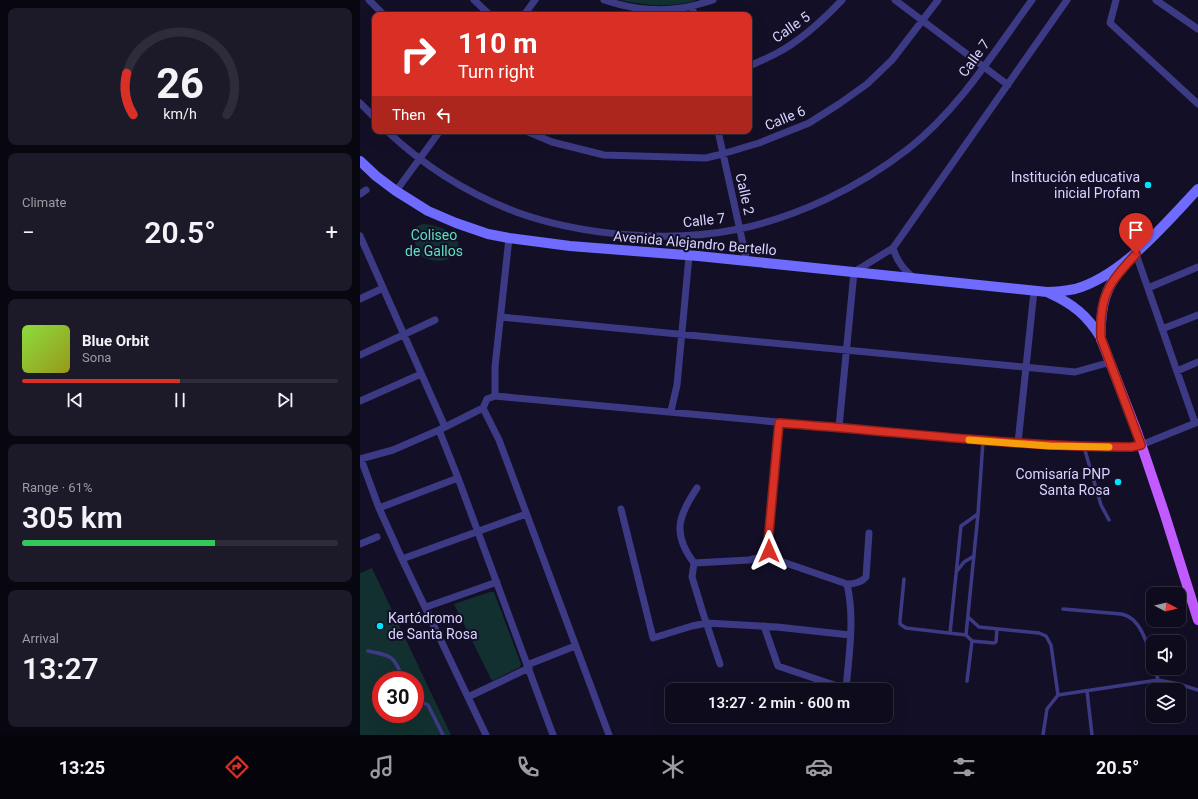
<!DOCTYPE html>
<html lang="en">
<head>
<meta charset="utf-8">
<style>
	body { margin:0; font-family:Roboto,sans-serif; background:#1c1929; color:#f1f3f6; height:100vh; display:flex; flex-direction:column; font-size:15px; white-space:nowrap }
	* { box-sizing:border-box; margin:0 }
	p { font-size:13px; color:#9b9ba3 }
	.icon { flex:none; width:22px; height:22px; fill:none; stroke:currentColor; stroke-width:2; stroke-linecap:round; stroke-linejoin:round }
	.map { position:relative; flex:1; overflow:hidden }
	.details { display:flex; flex-direction:column; gap:8px; padding:8px; background:#08060f; width:360px }
	.details>* { flex:none }
	.hud { position:absolute; left:12px; top:12px; width:380px; height:122px; border-radius:8px; box-shadow:0 4px 16px #0002,0 0 0 1px #2e2b3b; background:#d93025; color:#fff; overflow:hidden }
	.needle { width:26px; rotate:97deg }
	.buttons { position:absolute; left:786px; top:587px; display:grid; gap:8px }
	.buttons a { display:grid; place-items:center; width:40px; height:40px; border-radius:8px; background:#0e0b1c; box-shadow:0 4px 16px #0002,0 0 0 1px #2e2b3b; font-size:20px }
	.speed { position:absolute; left:12px; top:671px; display:flex; gap:8px; font-size:20px; font-weight:700; text-align:center }
	.speed>* { display:grid; place-content:center; width:52px; height:52px; border-radius:50%; background:#0e0b1c; box-shadow:0 4px 16px #0002,0 0 0 1px #2e2b3b; line-height:1 }
	.speed .limit { border:6px solid #d22; background:#fff; color:#111 }
	.pin { position:absolute; display:grid; place-items:center; width:34px; height:34px; color:#fff; margin:-41px -17px; border-radius:50% 50% 50% 0; rotate:-45deg; box-shadow:0 0 4px #0007 }
	.pin .icon { rotate:45deg }
	.me { position:absolute; width:44px; margin:-22px; rotate:0deg; stroke-linejoin:round; filter:drop-shadow(0 0 3px #0008) }
	.turn { display:flex; align-items:center; gap:14px; height:84px; padding:0 20px; font-size:18px }
	.turn .icon { width:52px; height:52px; stroke-width:2.5 }
	.turn b { display:block; font-size:28px; line-height:34px }
	.then { display:flex; align-items:center; height:38px; padding:0 20px; background:#0003; gap:8px; font-size:15px }
	.big { font-size:30px; font-weight:600; line-height:1.1 }
	.details .tile { flex:1; display:flex; flex-direction:column; justify-content:center; gap:6px; min-width:0; padding:0 14px; border-radius:8px; background:#1c1929 }
	.details .dial { align-items:center; gap:0 }
	.dial svg { height:104px; overflow:visible; fill:none; stroke:#2e2b3b; stroke-width:7; stroke-linecap:round; text-anchor:middle }
	.dial text { fill:#f1f3f6; stroke:none }
	.song { display:flex; align-items:center; gap:12px }
	.cover { width:48px; height:48px; border-radius:6px; background:linear-gradient(135deg,hsl(90 70% 55%),hsl(60 70% 35%)) }
	.played { height:4px; border-radius:2px; background:linear-gradient(90deg,#d93025 50%,#2e2b3b 50%) }
	.keys { display:flex; justify-content:space-around; direction:ltr }
	.heat { display:flex; justify-content:space-between; align-items:center; font-size:22px; direction:ltr }
	.charge { height:6px; border-radius:3px; background:linear-gradient(90deg,#34c759 61%,#2e2b3b 0) }
	.trip { position:absolute; left:305px; top:683px; width:228px; height:40px; border-radius:8px; background:#0e0b1c; box-shadow:0 4px 16px #0002,0 0 0 1px #2e2b3b; font-weight:600; line-height:40px; text-align:center }
	.tab-bar { display:flex; height:64px; justify-content:space-around; align-items:center; background:#06040b; color:#9b9ba3 }
	.tab-bar .icon { width:28px; height:28px }
	.tab-bar .current { color:#d93025 }
	.tab-bar b { font-size:18px; color:#f1f3f6 }
	main { display:flex; flex:1; min-height:0 }
	.map>svg:first-child { display:block }
</style>
</head>
<body>
<main>
<section class="details">
<div class="tile dial"><svg viewBox="0 0 100 80">
<path d="M14 69A42 42 0 1 1 86 69"/>
<path d="M14 69A42 42 0 0 1 9 37" stroke="#d93025"/>
<text x="50" y="56" font-size="32" font-weight="700">26</text>
<text x="50" y="72" font-size="11">km/h</text>
</svg></div>
<div class="tile"><p>Climate</p>
<div class="heat"><a>−</a><b class="big">20.5°</b><a>+</a></div>
</div>
<div class="tile">
<div class="song"><i class="cover"></i><div><b>Blue Orbit</b><p>Sona</p></div></div>
<div class="played"></div>
<div class="keys"><svg class="icon" aria-label="previous" viewBox="0 0 24 24"><path d="M18 5L8 12l10 7zM5 5v14"/></svg><svg class="icon" aria-label="pause" viewBox="0 0 24 24"><path d="M8 5v14M16 5v14"/></svg><svg class="icon" aria-label="next" viewBox="0 0 24 24"><path d="M6 5l10 7-10 7zM19 5v14"/></svg></div>
</div>
<div class="tile"><p>Range · 61%</p><b class="big">305 km</b><div class="charge"></div></div>
<div class="tile"><p>Arrival</p><b class="big">13:27</b></div>
</section>
<div class="map">
<svg width="838" height="735" viewBox="0 0 838 735">
	<rect width="100%" height="100%" fill="#130f26"/>
	<path fill="#12302f" fill-rule="evenodd" d="M261,0H337C314,8 284,6 261,0Z
		M63,224C76,225 98,231 99,247L96,252L88,257L89,259C82,262 69,261 63,257C60,255 58,251 56,249L57,247L51,236C52,229 56,226 63,224Z
		M12,568L91,735H0V573ZM21,680H55V714H21Z
		M130,592H134L161,664L160,667L132,681L94,604Z"/>
	<g fill="none" stroke-linecap="round" stroke-linejoin="round">
		<path stroke="#3d3a85" stroke-width="3.5" d="M623,441L618,514L606,635L612,641L634,643L636,642L637,629
			M724,447L741,505L749,520
			M597,571L604,562L614,556
			M544,579L540,620V624L546,628L606,635
			M703,609L761,614C781,617 788,646 793,663
			M608,617L619,627L679,633L686,636L691,645L698,695
			M590,633L601,526L618,514
			M8,651C34,656 33,656 44,680
			M795,668L798,680
			M607,681L612,641
			M727,691L732,735
			M55,699L68,705L83,735
			M683,735L687,709L698,695L798,680L819,684L838,690"/>
		<path stroke="#3d3a85" stroke-width="7" d="M9,0L24,15
			M114,0L130,15
			M244,0C268,8 296,12 321,8C332,7 343,3 353,0
			M535,0L648,85
			M756,0L750,23L838,104
			M796,0L838,29
			M332,6L334,15
			M164,15L175,0
			M389,66C398,62 408,58 417,53C442,40 463,20 482,0
			M0,103L15,118
			M27,131C64,166 109,194 156,212C223,236 310,243 379,229C440,216 499,187 548,149C599,109 634,52 672,0
			M166,131L192,142L244,155L346,158L362,154L399,143L449,123L479,104L507,84L532,60L578,0
			M358,131L387,262
			M36,191L80,131
			M0,194L6,190
			M0,236L85,427
			M533,248C537,261 543,269 554,278
			M776,254L835,423
			M788,288L838,267
			M0,299L23,288
			M141,317L715,372L751,362
			M802,329L838,315
			M0,355L75,320
			M817,371L838,362
			M135,396V367L149,238
			M0,401L61,374
			M123,408L139,440L249,735
			M311,411L317,385L329,256
			M479,427L494,272L533,248L707,0
			M79,430L98,478L193,735
			M658,443L674,291
			M0,459L33,450L79,430L123,408L127,399L135,396L623,441L724,447H771L781,445L838,422
			M1,459L19,508L42,559L126,735
			M337,488C318,516 312,534 334,563L332,577L343,613L360,664
			M19,508L98,478
			M261,509L293,638L332,626L347,623L417,627L490,635
			M0,544L17,537
			M42,559L166,514
			M334,563L389,560L410,555
			M487,584C493,584 501,583 506,577L509,533
			M66,607L137,582
			M404,626L418,666L486,689C489,654 495,618 487,584L417,560C410,555 409,551 408,543L419,423
			M167,665L215,646
			M108,697L169,668"/>
		<path stroke="#6f6bff" stroke-width="10" d="M0,161L16,176L36,191L68,211L96,223L128,234L149,238L210,246L338,256L687,292C696,292 705,291 715,289C762,276 805,224 838,189
			M689,293C713,304 727,315 741,338
			M741,339C740,309 744,287 765,265"/>
		<path stroke="#c25bff" stroke-width="10" d="M741,339L777,432L804,512L838,620"/>
	</g>
	<g fill="none" stroke-linecap="round" stroke-linejoin="round">
		<defs>
			<path id="route" d="M409,551L408,543L419,423C537,431 653,447 771,447L781,445L741,338C739,296 748,284 776,254"/>
		</defs>
		<use href="#route" stroke="#8d1f18" stroke-width="10"/>
		<use href="#route" stroke="#d93025" stroke-width="7"/>
		<path stroke="#f59e0b" stroke-width="7" d="M609,440L689,446L749,447"/>
	</g>
	<g fill="#00e5ff" stroke="#130f26" stroke-width="1.5">
		<circle cx="788" cy="185" r="4"/>
		<circle cx="758" cy="482" r="4"/>
		<circle cx="20" cy="626" r="4"/>
	</g>
	<g text-anchor="middle" dominant-baseline="central" stroke-width="4" stroke-linejoin="round" paint-order="stroke">
		<g font-size="14" fill="#d9d4ff" stroke="#130f26">
			<text transform="translate(431 27) rotate(-35)">Calle 5</text>
			<text transform="translate(614 58) rotate(-54)">Calle 7</text>
			<text transform="translate(425 118) rotate(-23)">Calle 6</text>
			<text transform="translate(385 194) rotate(77)">Calle 2</text>
			<text transform="translate(344 220) rotate(-6)">Calle 7</text>
			<text transform="translate(335 243) rotate(5)">Avenida Alejandro Bertello</text>
		</g>
		<g font-size="14" fill="#d9d4ff" stroke="#130f26" text-anchor="end">
			<text x="780" y="177">Institución educativa<tspan x="780" dy="16">inicial Profam</tspan></text>
			<text x="750" y="474">Comisaría PNP<tspan x="750" dy="16">Santa Rosa</tspan></text>
			<text x="28" y="618" text-anchor="start">Kartódromo<tspan x="28" dy="16">de Santa Rosa</tspan></text>
		</g>
		<g font-size="14" fill="#5fe0c0" stroke="#130f26">
			<text x="74" y="235">Coliseo<tspan x="74" dy="16">de Gallos</tspan></text>
		</g>
	</g>
</svg>
<div class="buttons">
<a><svg class="needle" viewBox="-14 -14 28 28"><path d="M0-13l5 13h-10z" fill="#e53935"/><path d="M0 13l5-13h-10z" fill="#9b9ba3"/></svg></a>
<a><svg class="icon" aria-label="sound" viewBox="0 0 24 24"><path d="M4 9h4l5-4v14l-5-4H4zM17 9q2 3 0 6"/></svg></a>
<a><svg class="icon" aria-label="layers" viewBox="0 0 24 24"><path d="M12 4l9 5-9 5-9-5zM3 14l9 5 9-5"/></svg></a>
</div>
<div class="speed"><div class="limit">30</div></div>
<div class="pin" style="left:776px;top:254px;background:#d93025"><svg class="icon" aria-label="arrive" viewBox="0 0 24 24"><path d="M6 21V4h12l-3 4 3 4H6"/></svg></div>
<svg class="me" style="left:409px;top:551px" viewBox="-20 -20 40 40"><path d="M0-17L14 15 0 8-14 15z" fill="#d93025" stroke="#fff" stroke-width="4"/></svg>
<div class="trip">13:27 · 2 min · 600 m</div>
<div class="hud">
<div class="turn"><svg class="icon" aria-label="right" viewBox="0 0 24 24"><path d="M7 20v-9h11M14 6l5 5-5 5"/></svg><div><b>110 m</b>Turn right</div></div>
<div class="then">Then<svg class="icon" aria-label="left" viewBox="0 0 24 24"><path d="M17 20v-9H6M10 6l-5 5 5 5"/></svg></div>
</div>
</div>
</main>
<nav class="tab-bar">
<b>13:25</b>
<svg class="icon current" aria-label="directions" viewBox="0 0 24 24"><path d="M12 3l9 9-9 9-9-9zM9 14v-3h6M13 9l2 2-2 2"/></svg>
<svg class="icon" aria-label="music" viewBox="0 0 24 24"><path d="M9 18V5l10-2v13"/><circle cx="6" cy="18" r="3"/><circle cx="16" cy="16" r="3"/></svg>
<svg class="icon" aria-label="phone" viewBox="0 0 24 24"><path d="M5 4h4l2 5-3 2q2 4 5 5l2-3 5 2v4C11 20 4 13 5 4z"/></svg>
<svg class="icon" aria-label="climate" viewBox="0 0 24 24"><path d="M12 3v18M4 7l16 10M4 17L20 7"/></svg>
<svg class="icon" aria-label="car" viewBox="0 0 24 24"><path d="M5 17H2v-5l4-1 3-4h7l3 4 3 1v5h-3M9 17h6M6 11h13"/><circle cx="7" cy="17" r="2"/><circle cx="17" cy="17" r="2"/></svg>
<svg class="icon" aria-label="filters" viewBox="0 0 24 24"><path d="M4 7h16M4 17h16"/><circle cx="9" cy="7" r="2"/><circle cx="15" cy="17" r="2"/></svg>
<b>20.5°</b>
</nav>
</body>
</html>
